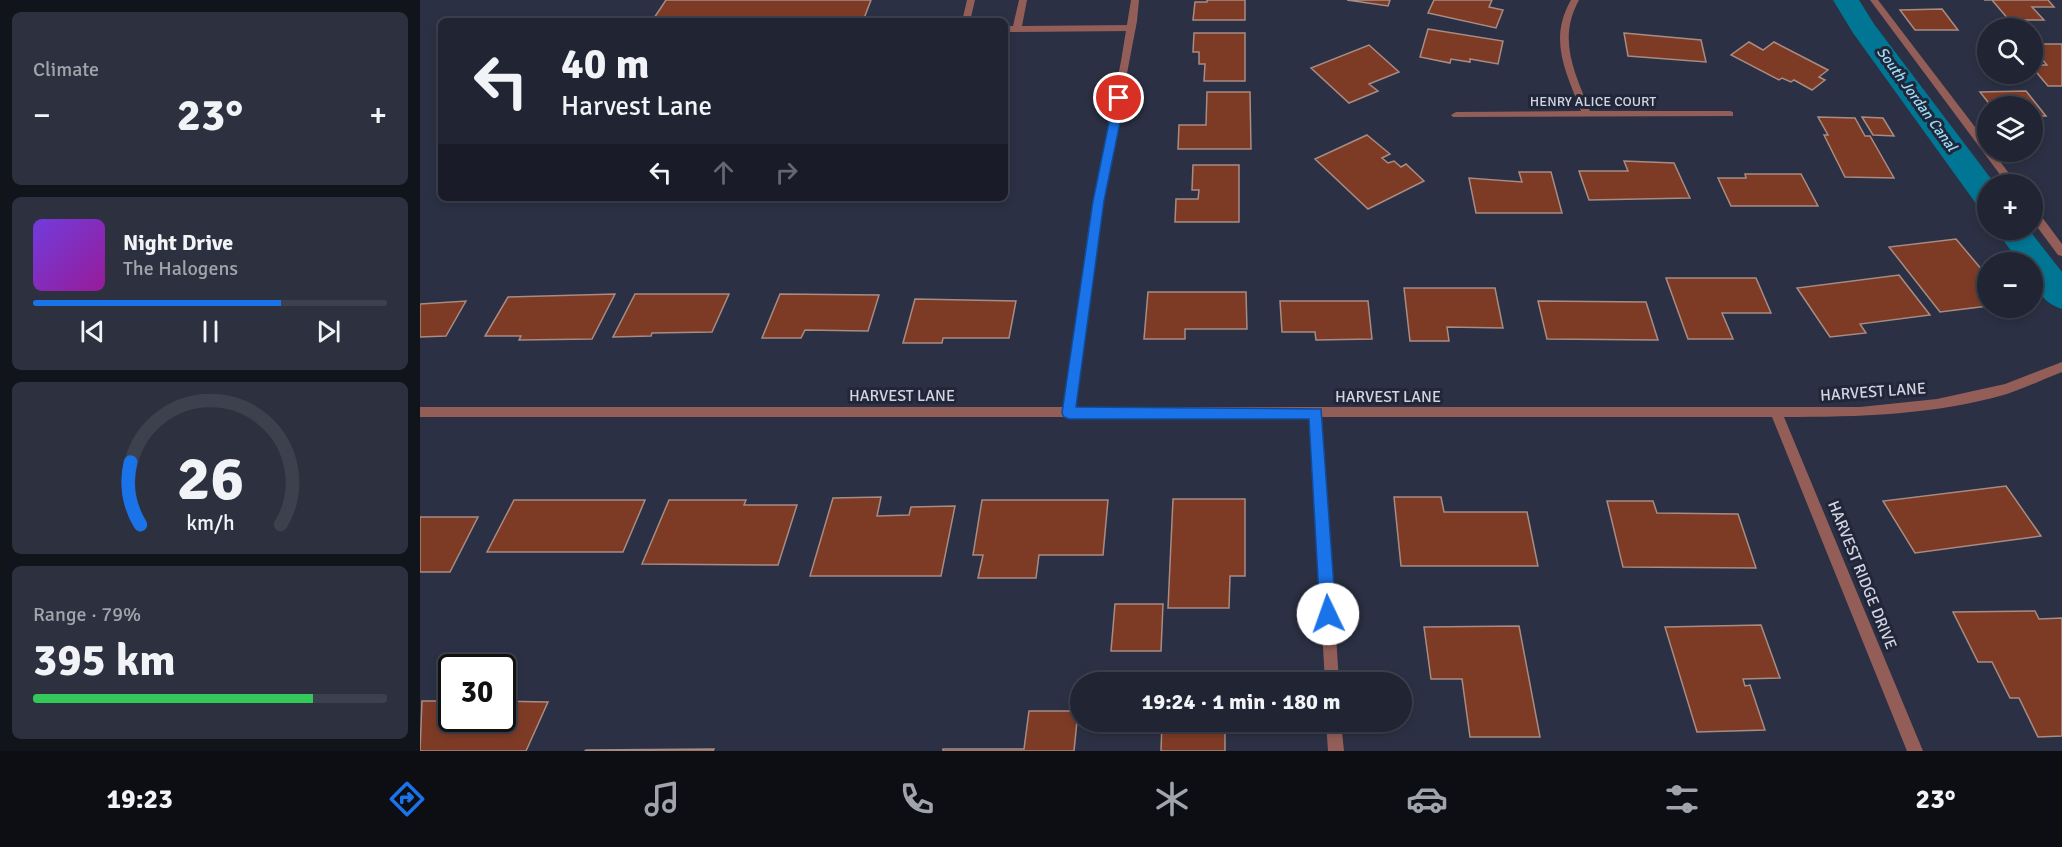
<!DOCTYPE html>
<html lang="en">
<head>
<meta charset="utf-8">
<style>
	body { margin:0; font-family:Signika,sans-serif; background:#2d303f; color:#f1f3f6; height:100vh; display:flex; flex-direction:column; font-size:22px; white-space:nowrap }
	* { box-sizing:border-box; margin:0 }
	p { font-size:20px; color:#a2a4ac }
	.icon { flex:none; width:33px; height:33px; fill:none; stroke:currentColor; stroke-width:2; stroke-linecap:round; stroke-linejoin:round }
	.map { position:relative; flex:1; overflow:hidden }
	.drawer { display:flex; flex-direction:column; gap:12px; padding:12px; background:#12141c; width:420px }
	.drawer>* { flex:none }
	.guide { position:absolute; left:18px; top:18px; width:570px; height:183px; border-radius:9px; box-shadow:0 3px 9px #0003,0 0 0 2px #3d414e; background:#202433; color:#f1f3f6; overflow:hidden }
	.controls { position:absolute; left:1557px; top:18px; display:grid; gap:12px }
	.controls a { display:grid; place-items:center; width:66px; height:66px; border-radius:50%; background:#202433; box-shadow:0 3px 9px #0003,0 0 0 2px #3d414e; font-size:30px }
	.speed { position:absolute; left:18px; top:654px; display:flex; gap:12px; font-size:30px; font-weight:700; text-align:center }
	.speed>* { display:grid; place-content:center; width:78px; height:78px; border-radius:50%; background:#202433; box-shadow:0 3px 9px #0003,0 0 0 2px #3d414e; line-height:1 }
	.speed .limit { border:3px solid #111; border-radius:9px; background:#fff; color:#111 }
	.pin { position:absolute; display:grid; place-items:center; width:51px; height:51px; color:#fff; margin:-26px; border:3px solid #fff; border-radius:50%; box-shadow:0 2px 6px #0007 }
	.me { position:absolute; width:66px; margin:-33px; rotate:357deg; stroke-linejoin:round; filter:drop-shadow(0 0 4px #0008) }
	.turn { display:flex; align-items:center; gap:21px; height:126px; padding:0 24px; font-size:27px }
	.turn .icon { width:78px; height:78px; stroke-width:2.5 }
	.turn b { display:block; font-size:42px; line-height:51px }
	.lanes { display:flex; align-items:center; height:57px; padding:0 24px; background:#0003; justify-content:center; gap:30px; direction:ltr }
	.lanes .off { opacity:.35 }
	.big { font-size:45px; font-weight:700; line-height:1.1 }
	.drawer .tile { flex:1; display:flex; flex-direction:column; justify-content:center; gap:9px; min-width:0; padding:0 21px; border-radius:9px; background:#2d303f }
	.drawer .dial { align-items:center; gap:0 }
	.dial svg { height:156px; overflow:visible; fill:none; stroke:#3d414e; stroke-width:7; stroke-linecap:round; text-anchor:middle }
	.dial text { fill:#f1f3f6; stroke:none }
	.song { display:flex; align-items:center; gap:18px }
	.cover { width:72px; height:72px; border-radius:9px; background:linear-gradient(135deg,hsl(260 70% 55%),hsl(300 70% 35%)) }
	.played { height:6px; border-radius:3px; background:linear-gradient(90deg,#1a73e8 70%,#3d414e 70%) }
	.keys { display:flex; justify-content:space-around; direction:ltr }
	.heat { display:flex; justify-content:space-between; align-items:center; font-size:33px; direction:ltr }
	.charge { height:9px; border-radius:4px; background:linear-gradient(90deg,#34c759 79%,#3d414e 0) }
	.trip { position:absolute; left:650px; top:672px; width:342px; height:60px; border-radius:30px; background:#202433; box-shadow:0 3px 9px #0003,0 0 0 2px #3d414e; font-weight:700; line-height:60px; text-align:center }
	.menu { display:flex; height:96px; justify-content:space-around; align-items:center; background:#0d0e14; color:#a2a4ac }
	.menu .icon { width:42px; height:42px }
	.menu .current { color:#1a73e8 }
	.menu b { font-size:27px; color:#f1f3f6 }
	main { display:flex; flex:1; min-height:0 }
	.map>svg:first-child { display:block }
</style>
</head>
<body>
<main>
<section class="drawer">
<div class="tile"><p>Climate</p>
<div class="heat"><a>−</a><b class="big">23°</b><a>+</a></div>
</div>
<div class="tile">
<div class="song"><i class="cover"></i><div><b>Night Drive</b><p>The Halogens</p></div></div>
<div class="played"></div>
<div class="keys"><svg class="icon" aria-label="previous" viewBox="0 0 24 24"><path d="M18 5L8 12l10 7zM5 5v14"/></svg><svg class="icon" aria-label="pause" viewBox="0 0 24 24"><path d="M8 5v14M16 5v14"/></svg><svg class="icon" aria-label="next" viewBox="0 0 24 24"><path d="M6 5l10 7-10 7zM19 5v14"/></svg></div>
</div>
<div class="tile dial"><svg viewBox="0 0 100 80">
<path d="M14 69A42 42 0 1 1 86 69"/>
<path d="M14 69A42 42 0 0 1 9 37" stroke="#1a73e8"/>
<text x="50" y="56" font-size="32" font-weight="700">26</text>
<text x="50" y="72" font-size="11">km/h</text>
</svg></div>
<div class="tile"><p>Range · 79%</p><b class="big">395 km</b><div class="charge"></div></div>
</section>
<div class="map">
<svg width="1642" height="751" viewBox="0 0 1642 751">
	<rect width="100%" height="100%" fill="#2b3044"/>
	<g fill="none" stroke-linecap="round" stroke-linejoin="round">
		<path fill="#007694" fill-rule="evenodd" d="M1413,0H1439L1454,24L1575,184H1568V208L1557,205L1433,33Z
			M1576,230H1609L1642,272V309C1620,302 1612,284 1612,262H1599Z"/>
	</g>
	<path fill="#7d3b25" stroke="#a88c83" stroke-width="1.5" d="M246,0H451L443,21H232Z
		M787,0H825V20H773L775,2H787Z
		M927,0H970L968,6Z
		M1014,0H1072L1069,7L1083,10L1076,28L1008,13Z
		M1564,0H1628L1634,7H1612L1624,20H1589L1572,0Z
		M1522,9L1538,30H1495L1480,10Z
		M1008,29L1083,41L1078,64L1050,59V62L1031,59L1030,63L1000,57Z
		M774,33H825V81H784L785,64H779V52H773Z
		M1204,33L1281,40L1286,62L1208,56Z
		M1329,42L1343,50L1354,42L1408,70L1399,77L1405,80L1392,90L1374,80L1371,82L1362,78L1359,80L1311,55Z
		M1612,44H1642V86H1628L1612,67V65H1627L1612,48Z
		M949,45L979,72L949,84L958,91L929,103L891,68Z
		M1606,91L1626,116H1612V106H1571L1560,92Z
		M787,92H830L831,149H758L759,125H786Z
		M1398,117L1435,118L1445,136H1450L1474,178L1425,177L1404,135H1408Z
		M1442,117L1463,118L1474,136L1453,135Z
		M947,135L970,154L962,158L968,163L974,161L981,167L986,164L1004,181L948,209L895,159Z
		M1204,161L1254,163L1270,198L1169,200L1159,171H1208Z
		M773,165H819V222H755L756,199H778L779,190H772Z
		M1099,172H1131L1142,213H1056L1049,178L1102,182Z
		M1325,174H1381L1398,206H1311L1298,178H1326Z
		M1536,239L1568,277V306L1520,312L1469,247Z
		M1479,275L1510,315L1440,324L1446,333L1410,337L1377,288Z
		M1246,278H1336L1351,313H1302L1313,339H1268Z
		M984,288H1075L1083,328L1027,327L1029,341H990Z
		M728,292H826L827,329H765V339H724Z
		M195,294L172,339L99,340L101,336H65L88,297Z
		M215,294H309L292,332L232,333L231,336L193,337Z
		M360,294L459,295L448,331L385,330L381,338H342Z
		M495,299L596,301L589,338H523L522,343H483Z
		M46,301L26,336L0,337V304Z
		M860,301H948L952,339L896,340L895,332H862Z
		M1118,301L1226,302L1238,340L1127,339Z
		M1586,486L1621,536L1495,553L1463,501Z
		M461,497L457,516L489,515L491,507L535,506L521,576H390L413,498Z
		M974,497H1021L1024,512H1107L1118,566H981Z
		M753,499H825V576H810L809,608H748Z
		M94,500H225L203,552H67Z
		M249,500H326L324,505H377L358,565L222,564Z
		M562,500H688L683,555H619L616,578H558L563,555H553Z
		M1187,501H1233L1237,513L1318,514L1336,568L1203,567Z
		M0,517H58L30,572H0Z
		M695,604H743L741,651H691Z
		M1615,611L1619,619L1642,618V736L1618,737L1599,698H1590L1572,662H1558L1533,612Z
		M1341,625L1360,678L1323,679L1325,686L1330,685L1345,730L1277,732L1245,627Z
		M1099,626L1120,737H1050L1042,679H1011L1004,627Z
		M2,701H32V718H82V701L128,702L106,751H0Z
		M609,711H658L654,751H523V749H604Z
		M742,722H805V751H741Z
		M294,749L293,751H165L166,750Z"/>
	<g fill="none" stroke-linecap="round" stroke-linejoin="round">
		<path fill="#935e58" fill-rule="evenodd" d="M547,0H555L551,17L554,21H546L543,17Z
			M599,0H607L602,26L712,25L716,28L712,31L585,32V26H593Z
			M1450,0H1458L1568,144V152H1573L1597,184H1587Z
			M1612,208L1616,209L1642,244V256L1638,255L1612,220Z"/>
		<path fill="#935e58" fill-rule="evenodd" d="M711,0H719L717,21L684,194L656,407H1440L1517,399L1585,384L1642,362V372C1624,379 1605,388 1587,394C1514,415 1439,417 1364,417L1503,751H1487L1352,417H902L919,682H905L890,417H0V407H644L669,225L701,61Z
			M1151,0H1159C1137,40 1155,73 1170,111H1310L1313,112V116L1033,117L1031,115L1036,112L1161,111C1146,72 1128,40 1151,0Z
			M906,722H921L924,751H908Z"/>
	</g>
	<path fill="#1a73e8" stroke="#114b97" stroke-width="1.5" d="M699,95L705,98L684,201L656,407L901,409L916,614L913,620L908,622L902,620L900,614L889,419H649L644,417L642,413L673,201L694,98Z"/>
	<g text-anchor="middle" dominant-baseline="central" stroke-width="6" stroke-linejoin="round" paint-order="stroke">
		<g font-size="14" fill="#d1d5e2" stroke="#212639">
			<text x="1173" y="101">HENRY ALICE COURT</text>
		</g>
		<g font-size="15" font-style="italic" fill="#99ddf7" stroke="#212639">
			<text transform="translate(1497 99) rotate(54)">South Jordan Canal</text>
		</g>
		<g font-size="16" fill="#d1d5e2" stroke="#212639">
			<text transform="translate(1453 392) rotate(-4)">HARVEST LANE</text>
			<text x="482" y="396">HARVEST LANE</text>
			<text x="968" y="397">HARVEST LANE</text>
			<text transform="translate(1442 575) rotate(68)">HARVEST RIDGE DRIVE</text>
		</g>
	</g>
</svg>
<div class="controls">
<a><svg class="icon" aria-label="search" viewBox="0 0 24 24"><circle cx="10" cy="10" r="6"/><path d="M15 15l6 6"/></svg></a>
<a><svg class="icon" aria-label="layers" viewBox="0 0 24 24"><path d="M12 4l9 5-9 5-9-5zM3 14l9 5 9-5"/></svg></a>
<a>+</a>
<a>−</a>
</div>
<div class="speed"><div class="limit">30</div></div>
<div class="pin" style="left:699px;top:98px;background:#d93025"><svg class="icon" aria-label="arrive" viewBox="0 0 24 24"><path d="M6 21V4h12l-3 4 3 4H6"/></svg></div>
<svg class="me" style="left:908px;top:614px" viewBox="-20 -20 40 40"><circle r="19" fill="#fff"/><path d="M0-13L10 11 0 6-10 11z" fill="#1a73e8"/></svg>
<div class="trip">19:24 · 1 min · 180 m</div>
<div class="guide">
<div class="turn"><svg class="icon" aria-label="left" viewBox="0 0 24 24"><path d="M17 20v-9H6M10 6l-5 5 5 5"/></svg><div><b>40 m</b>Harvest Lane</div></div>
<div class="lanes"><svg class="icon" aria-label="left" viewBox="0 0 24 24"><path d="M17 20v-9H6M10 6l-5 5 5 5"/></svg><svg class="icon off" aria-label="ahead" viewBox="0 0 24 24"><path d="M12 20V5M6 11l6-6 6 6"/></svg><svg class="icon off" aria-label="right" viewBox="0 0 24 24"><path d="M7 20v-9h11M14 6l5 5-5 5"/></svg></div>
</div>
</div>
</main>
<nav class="menu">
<b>19:23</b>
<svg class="icon current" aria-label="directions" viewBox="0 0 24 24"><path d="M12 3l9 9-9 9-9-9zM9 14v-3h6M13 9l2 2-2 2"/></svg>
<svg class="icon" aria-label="music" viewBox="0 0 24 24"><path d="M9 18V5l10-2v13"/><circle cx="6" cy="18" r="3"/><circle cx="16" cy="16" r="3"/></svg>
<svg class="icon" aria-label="phone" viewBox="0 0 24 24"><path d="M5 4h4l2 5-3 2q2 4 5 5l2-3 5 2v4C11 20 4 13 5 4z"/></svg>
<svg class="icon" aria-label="climate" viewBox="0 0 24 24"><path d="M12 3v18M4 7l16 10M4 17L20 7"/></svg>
<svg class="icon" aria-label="car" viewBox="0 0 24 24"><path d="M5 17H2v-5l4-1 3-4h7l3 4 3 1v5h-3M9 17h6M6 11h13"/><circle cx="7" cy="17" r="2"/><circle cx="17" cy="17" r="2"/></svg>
<svg class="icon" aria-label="filters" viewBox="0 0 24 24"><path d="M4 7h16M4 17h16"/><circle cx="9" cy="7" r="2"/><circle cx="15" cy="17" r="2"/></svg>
<b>23°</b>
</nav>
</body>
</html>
